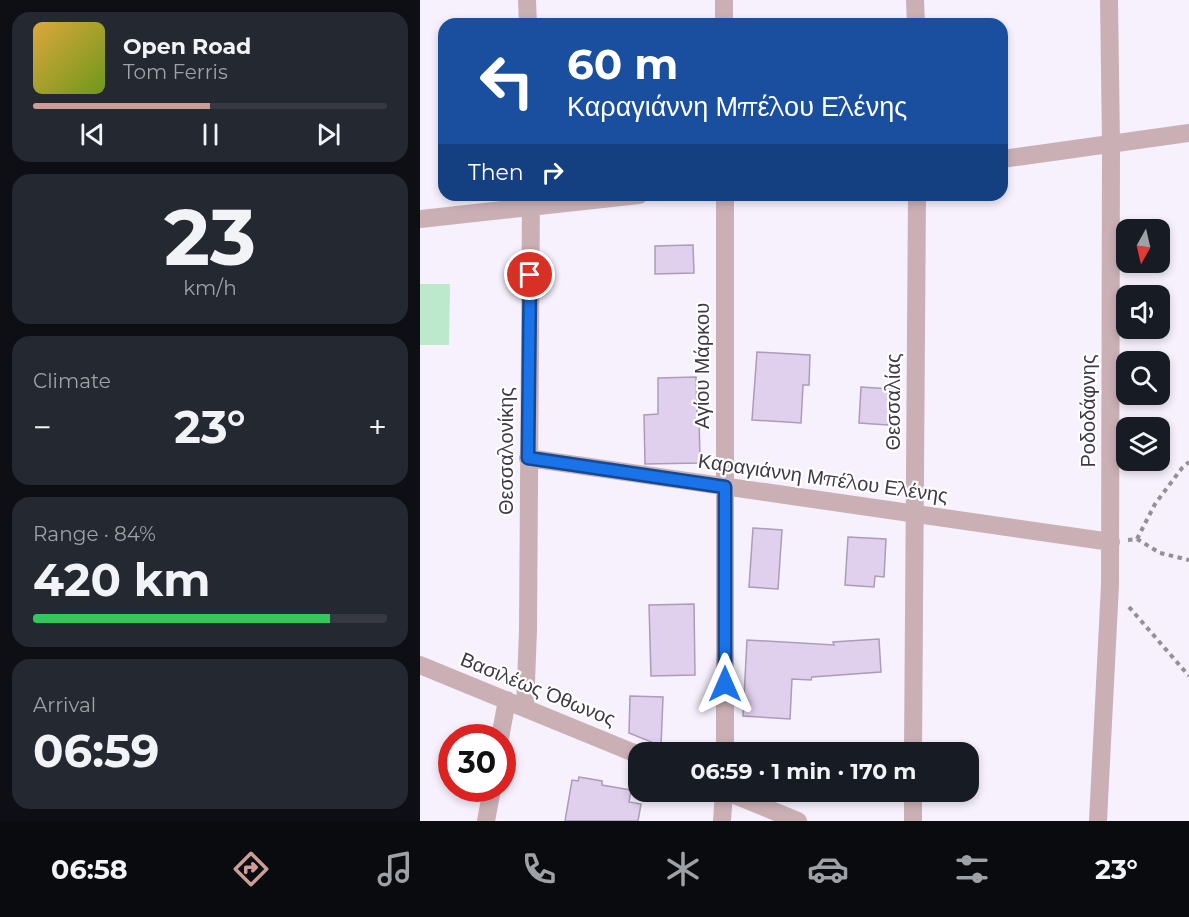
<!DOCTYPE html>
<html lang="en">
<head>
<meta charset="utf-8">
<style>
	body { margin:0; font-family:Montserrat,sans-serif; background:#242831; color:#f1f3f6; height:100vh; display:flex; flex-direction:column; font-size:22px; white-space:nowrap }
	* { box-sizing:border-box; margin:0 }
	p { font-size:20px; color:#9ea1a6 }
	.icon { flex:none; width:33px; height:33px; fill:none; stroke:currentColor; stroke-width:2; stroke-linecap:round; stroke-linejoin:round }
	.map { position:relative; flex:1; overflow:hidden }
	.panel { display:flex; flex-direction:column; gap:12px; padding:12px; background:#0d0f14; width:420px }
	.panel>* { flex:none }
	.guide { position:absolute; left:18px; top:18px; width:570px; height:183px; border-radius:18px; box-shadow:0 3px 9px #0003; background:#1a4fa0; color:#fff; overflow:hidden }
	.needle { width:39px; rotate:188deg }
	.fabs { position:absolute; left:696px; top:219px; display:grid; gap:12px }
	.fabs a { display:grid; place-items:center; width:54px; height:54px; border-radius:12px; background:#171b24; box-shadow:0 3px 9px #0003; font-size:30px }
	.speed { position:absolute; left:18px; top:724px; display:flex; gap:12px; font-size:30px; font-weight:700; text-align:center }
	.speed>* { display:grid; place-content:center; width:78px; height:78px; border-radius:50%; background:#171b24; box-shadow:0 3px 9px #0003; line-height:1 }
	.speed .limit { border:9px solid #d22; background:#fff; color:#111 }
	.pin { position:absolute; display:grid; place-items:center; width:51px; height:51px; color:#fff; margin:-26px; border:3px solid #fff; border-radius:50%; box-shadow:0 2px 6px #0007 }
	.me { position:absolute; width:66px; margin:-33px; rotate:0deg; stroke-linejoin:round; filter:drop-shadow(0 0 4px #0008) }
	.turn { display:flex; align-items:center; gap:21px; height:126px; padding:0 30px; font-size:27px }
	.turn .icon { width:78px; height:78px; stroke-width:2.5 }
	.turn b { display:block; font-size:42px; line-height:51px }
	.then { display:flex; align-items:center; height:57px; padding:0 30px; background:#0003; gap:12px; font-size:22px }
	.big { font-size:45px; font-weight:700; line-height:1.1 }
	.panel .tile { flex:1; display:flex; flex-direction:column; justify-content:center; gap:9px; min-width:0; padding:0 21px; border-radius:18px; background:#242831 }
	.panel .dial { align-items:center; gap:0 }
	.dial b { font-size:78px; line-height:1 }
	.song { display:flex; align-items:center; gap:18px }
	.cover { width:72px; height:72px; border-radius:9px; background:linear-gradient(135deg,hsl(40 70% 55%),hsl(80 70% 35%)) }
	.played { height:6px; border-radius:3px; background:linear-gradient(90deg,#cb9d95 50%,#363941 50%) }
	.keys { display:flex; justify-content:space-around; direction:ltr }
	.heat { display:flex; justify-content:space-between; align-items:center; font-size:33px; direction:ltr }
	.charge { height:9px; border-radius:4px; background:linear-gradient(90deg,#34c759 84%,#363941 0) }
	.trip { position:absolute; left:208px; top:742px; width:351px; height:60px; border-radius:18px; background:#171b24; box-shadow:0 3px 9px #0003; font-weight:700; line-height:60px; text-align:center }
	.tabs { display:flex; height:96px; justify-content:space-around; align-items:center; background:#090b0e; color:#9ea1a6 }
	.tabs .icon { width:42px; height:42px }
	.tabs .on { color:#cb9d95 }
	.tabs b { font-size:27px; color:#f1f3f6 }
	main { display:flex; flex:1; min-height:0 }
	.map>svg:first-child { display:block }
</style>
</head>
<body>
<main>
<section class="panel">
<div class="tile">
<div class="song"><i class="cover"></i><div><b>Open Road</b><p>Tom Ferris</p></div></div>
<div class="played"></div>
<div class="keys"><svg class="icon" aria-label="previous" viewBox="0 0 24 24"><path d="M18 5L8 12l10 7zM5 5v14"/></svg><svg class="icon" aria-label="pause" viewBox="0 0 24 24"><path d="M8 5v14M16 5v14"/></svg><svg class="icon" aria-label="next" viewBox="0 0 24 24"><path d="M6 5l10 7-10 7zM19 5v14"/></svg></div>
</div>
<div class="tile dial"><b>23</b><p>km/h</p></div>
<div class="tile"><p>Climate</p>
<div class="heat"><a>−</a><b class="big">23°</b><a>+</a></div>
</div>
<div class="tile"><p>Range · 84%</p><b class="big">420 km</b><div class="charge"></div></div>
<div class="tile"><p>Arrival</p><b class="big">06:59</b></div>
</section>
<div class="map">
<svg width="769" height="821" viewBox="0 0 769 821">
	<rect width="100%" height="100%" fill="#f6f1fd"/>
	<path fill="#bce8cc" d="M0,284H30L29,345H0Z"/>
	<path fill="#e0d0ed" stroke="#ab9cb7" stroke-width="1.5" d="M273,245L274,273L235,274V246Z
		M337,352L390,355L389,385H383L381,423L332,420Z
		M276,377L277,413H279L280,463L225,464L224,415L238,414V378Z
		M441,387L471,389L468,425L439,423Z
		M333,528L362,530L358,589L329,587Z
		M428,537L466,539L464,577L455,576L454,587L425,585Z
		M274,604L275,675L231,676L229,605Z
		M459,639L461,672L392,677L391,680L372,679L370,719L323,716L327,640L414,645L413,642Z
		M210,696L243,697L241,746L209,733Z
		M159,777L182,781V785L211,790L209,802L221,804L218,821H145L152,780L158,781Z"/>
	<g fill="none" stroke-linecap="round" stroke-linejoin="round">
		<path stroke="#948f9b" stroke-width="4" stroke-dasharray="4.5 4.5" stroke-linecap="butt" d="M717,539L735,504L762,468L769,462
			M708,540L717,539L740,553L769,560
			M709,607L769,676"/>
		<path stroke="#cab0b5" stroke-width="18" d="M107,0L108,24
			M304,0V24
			M495,0L496,24
			M582,159L769,133
			M0,219L219,195
			M108,458L691,542
			M0,665L219,755
			M105,708L108,630L111,195
			M80,738L87,700
			M305,753V195
			M493,753L497,195
			M307,792L378,821
			M66,821L72,789
			M302,821L304,792
			M493,821V792
			M678,821L690,585L691,144L689,0"/>
	</g>
	<g fill="none" stroke-linecap="round" stroke-linejoin="round">
		<defs>
			<path id="route" d="M110,275L108,458L305,487V684"/>
		</defs>
		<use href="#route" stroke="#114b97" stroke-width="15"/>
		<use href="#route" stroke="#1a73e8" stroke-width="10"/>
	</g>
	<g text-anchor="middle" dominant-baseline="central" stroke-width="4.5" stroke-linejoin="round" paint-order="stroke">
		<g font-size="20" fill="#3e3945" stroke="#fff">
			<text transform="translate(282 366) rotate(-90)">Αγίου Μάρκου</text>
			<text transform="translate(473 402) rotate(-90)">Θεσσαλίας</text>
			<text transform="translate(668 411) rotate(-90)">Ροδοδάφνης</text>
			<text transform="translate(86 451) rotate(-90)">Θεσσαλονίκης</text>
			<text transform="translate(403 478) rotate(8)">Καραγιάννη Μπέλου Ελένης</text>
			<text transform="translate(118 689) rotate(22)">Βασιλέως Όθωνος</text>
		</g>
	</g>
</svg>
<div class="fabs">
<a><svg class="needle" viewBox="-14 -14 28 28"><path d="M0-13l5 13h-10z" fill="#e53935"/><path d="M0 13l5-13h-10z" fill="#9ea1a6"/></svg></a>
<a><svg class="icon" aria-label="sound" viewBox="0 0 24 24"><path d="M4 9h4l5-4v14l-5-4H4zM17 9q2 3 0 6"/></svg></a>
<a><svg class="icon" aria-label="search" viewBox="0 0 24 24"><circle cx="10" cy="10" r="6"/><path d="M15 15l6 6"/></svg></a>
<a><svg class="icon" aria-label="layers" viewBox="0 0 24 24"><path d="M12 4l9 5-9 5-9-5zM3 14l9 5 9-5"/></svg></a>
</div>
<div class="speed"><div class="limit">30</div></div>
<div class="pin" style="left:110px;top:275px;background:#d93025"><svg class="icon" aria-label="arrive" viewBox="0 0 24 24"><path d="M6 21V4h12l-3 4 3 4H6"/></svg></div>
<svg class="me" style="left:305px;top:684px" viewBox="-20 -20 40 40"><path d="M0-17L14 15 0 8-14 15z" fill="#1a73e8" stroke="#fff" stroke-width="4"/></svg>
<div class="trip">06:59 · 1 min · 170 m</div>
<div class="guide">
<div class="turn"><svg class="icon" aria-label="left" viewBox="0 0 24 24"><path d="M17 20v-9H6M10 6l-5 5 5 5"/></svg><div><b>60 m</b>Καραγιάννη Μπέλου Ελένης</div></div>
<div class="then">Then<svg class="icon" aria-label="right" viewBox="0 0 24 24"><path d="M7 20v-9h11M14 6l5 5-5 5"/></svg></div>
</div>
</div>
</main>
<nav class="tabs">
<b>06:58</b>
<svg class="icon on" aria-label="directions" viewBox="0 0 24 24"><path d="M12 3l9 9-9 9-9-9zM9 14v-3h6M13 9l2 2-2 2"/></svg>
<svg class="icon" aria-label="music" viewBox="0 0 24 24"><path d="M9 18V5l10-2v13"/><circle cx="6" cy="18" r="3"/><circle cx="16" cy="16" r="3"/></svg>
<svg class="icon" aria-label="phone" viewBox="0 0 24 24"><path d="M5 4h4l2 5-3 2q2 4 5 5l2-3 5 2v4C11 20 4 13 5 4z"/></svg>
<svg class="icon" aria-label="climate" viewBox="0 0 24 24"><path d="M12 3v18M4 7l16 10M4 17L20 7"/></svg>
<svg class="icon" aria-label="car" viewBox="0 0 24 24"><path d="M5 17H2v-5l4-1 3-4h7l3 4 3 1v5h-3M9 17h6M6 11h13"/><circle cx="7" cy="17" r="2"/><circle cx="17" cy="17" r="2"/></svg>
<svg class="icon" aria-label="filters" viewBox="0 0 24 24"><path d="M4 7h16M4 17h16"/><circle cx="9" cy="7" r="2"/><circle cx="15" cy="17" r="2"/></svg>
<b>23°</b>
</nav>
</body>
</html>
